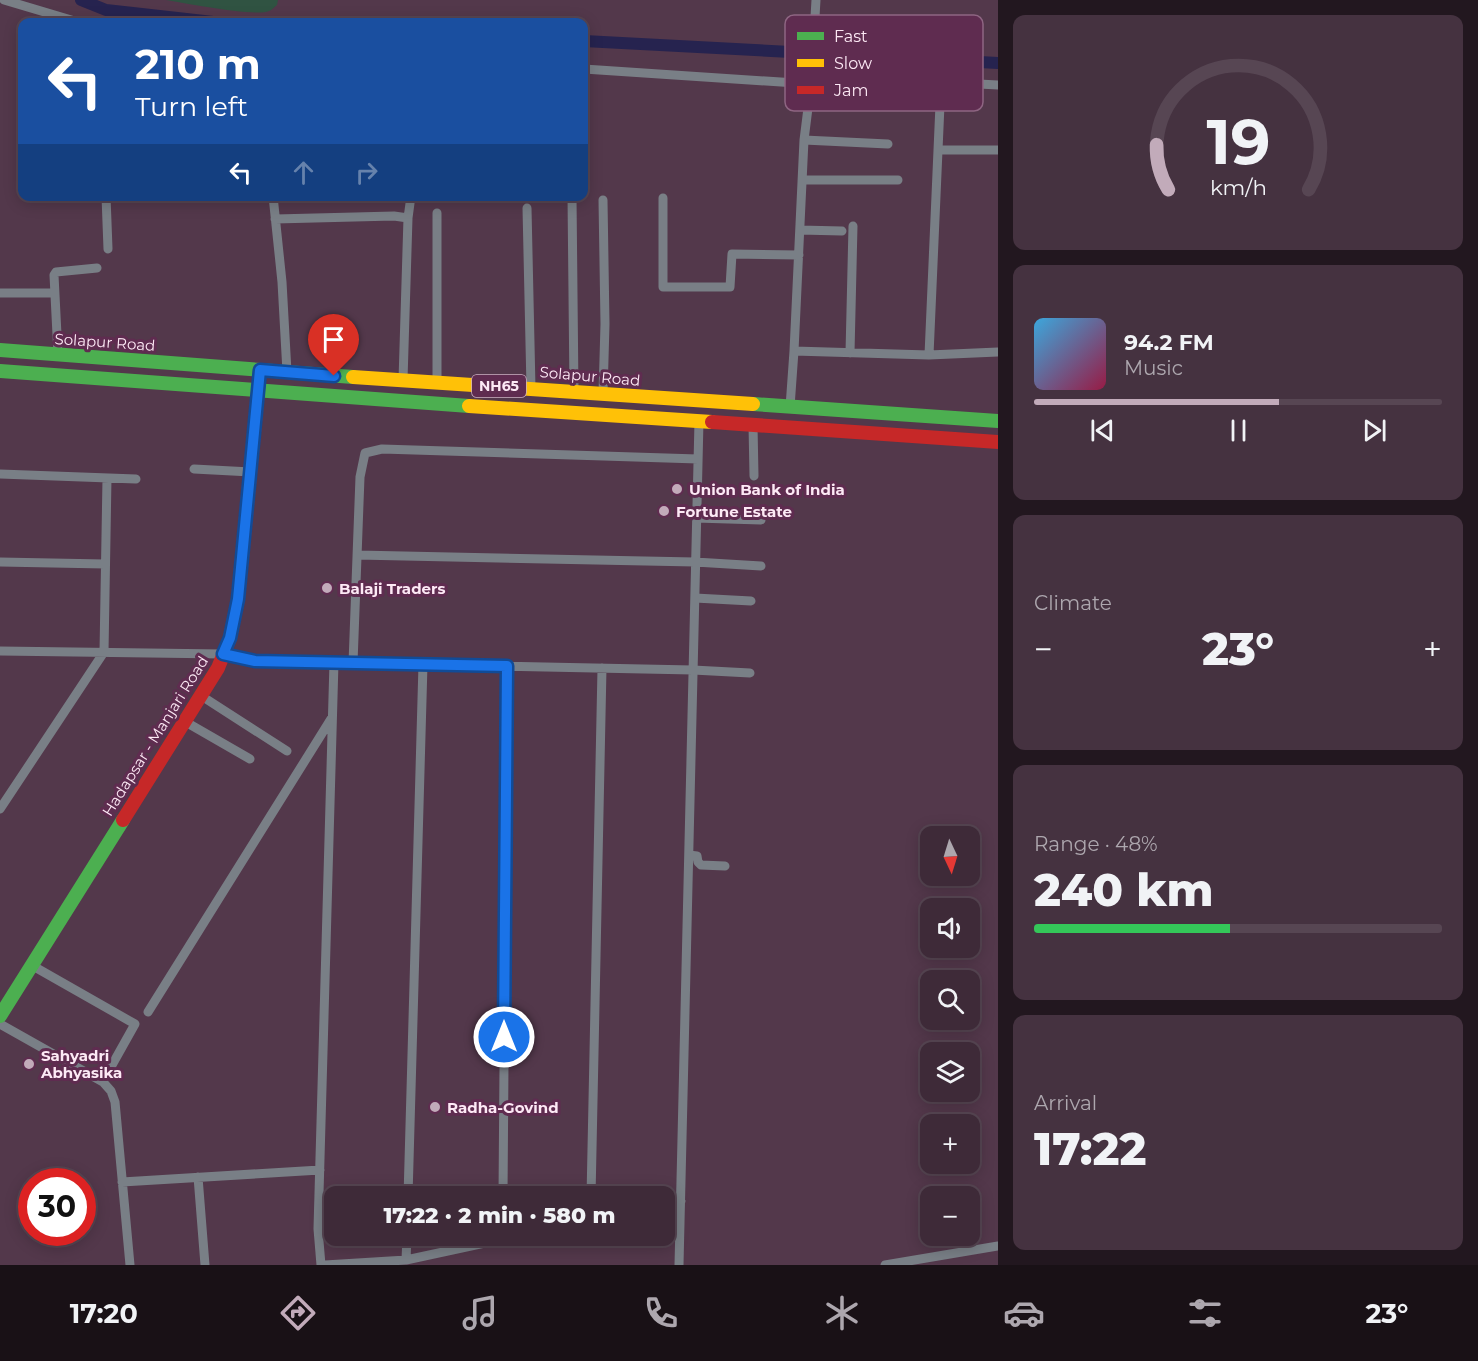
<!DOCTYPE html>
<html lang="en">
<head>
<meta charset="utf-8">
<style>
	body { margin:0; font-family:Montserrat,sans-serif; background:#453240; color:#f1f3f6; height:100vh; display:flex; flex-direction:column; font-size:22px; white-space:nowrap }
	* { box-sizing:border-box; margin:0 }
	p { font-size:20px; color:#ada7ae }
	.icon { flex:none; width:33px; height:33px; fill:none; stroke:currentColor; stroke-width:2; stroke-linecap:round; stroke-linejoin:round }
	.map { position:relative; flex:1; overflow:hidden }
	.side { display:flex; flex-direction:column; gap:15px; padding:15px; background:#22171f; width:480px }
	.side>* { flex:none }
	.hud { position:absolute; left:18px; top:18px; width:570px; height:183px; border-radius:12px; box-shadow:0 3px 15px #0003,0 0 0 2px #574653; background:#1a4fa0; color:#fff; overflow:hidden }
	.needle { width:39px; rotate:176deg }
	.buttons { position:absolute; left:920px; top:826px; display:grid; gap:12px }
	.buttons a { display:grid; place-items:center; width:60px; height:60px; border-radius:12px; background:#3e2a38; box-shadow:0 3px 15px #0003,0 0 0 2px #574653; font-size:30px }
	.speed { position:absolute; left:18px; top:1168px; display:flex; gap:12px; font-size:30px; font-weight:700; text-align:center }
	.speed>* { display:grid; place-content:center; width:78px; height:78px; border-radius:50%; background:#3e2a38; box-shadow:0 3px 15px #0003,0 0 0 2px #574653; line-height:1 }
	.speed .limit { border:9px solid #d22; background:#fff; color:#111 }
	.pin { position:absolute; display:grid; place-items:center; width:51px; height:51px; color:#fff; margin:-62px -26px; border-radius:50% 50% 50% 0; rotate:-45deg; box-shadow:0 0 6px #0007 }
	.pin .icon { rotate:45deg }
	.me { position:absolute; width:66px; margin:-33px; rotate:0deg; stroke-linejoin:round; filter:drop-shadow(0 0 4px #0008) }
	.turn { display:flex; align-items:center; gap:21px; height:126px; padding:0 18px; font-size:27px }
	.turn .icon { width:78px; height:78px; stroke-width:2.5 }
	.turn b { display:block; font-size:42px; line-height:51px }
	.lanes { display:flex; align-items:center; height:57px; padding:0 18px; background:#0003; justify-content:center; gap:30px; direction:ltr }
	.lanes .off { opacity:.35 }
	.big { font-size:45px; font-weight:800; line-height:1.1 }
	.side .tile { flex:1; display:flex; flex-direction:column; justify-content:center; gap:9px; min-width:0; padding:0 21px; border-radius:12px; background:#453240 }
	.side .dial { align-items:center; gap:0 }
	.dial svg { height:156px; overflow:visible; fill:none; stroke:#574653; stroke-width:7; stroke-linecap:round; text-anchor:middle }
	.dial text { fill:#f1f3f6; stroke:none }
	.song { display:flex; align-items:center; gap:18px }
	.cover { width:72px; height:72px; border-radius:9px; background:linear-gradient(135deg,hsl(200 70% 55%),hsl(340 70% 35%)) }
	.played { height:6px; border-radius:3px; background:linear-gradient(90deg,#c2abba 60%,#574653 60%) }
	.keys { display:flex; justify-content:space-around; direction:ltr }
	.heat { display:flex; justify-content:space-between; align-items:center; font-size:33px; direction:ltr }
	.charge { height:9px; border-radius:4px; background:linear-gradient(90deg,#34c759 48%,#574653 0) }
	.trip { position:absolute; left:324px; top:1186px; width:351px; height:60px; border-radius:12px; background:#3e2a38; box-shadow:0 3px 15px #0003,0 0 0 2px #574653; font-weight:800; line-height:60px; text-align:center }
	.dock { display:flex; height:96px; justify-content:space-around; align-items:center; background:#191116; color:#ada7ae }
	.dock .icon { width:42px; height:42px }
	.dock .current { color:#c2abba }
	.dock b { font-size:27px; color:#f1f3f6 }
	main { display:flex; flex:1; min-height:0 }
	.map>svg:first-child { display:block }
</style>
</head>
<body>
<main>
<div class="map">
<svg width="998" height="1265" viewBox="0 0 998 1265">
	<rect width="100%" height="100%" fill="#53384b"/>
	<path fill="#305342" d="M166,0H278L277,5C274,7 272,10 269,11C255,17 185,3 166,0Z"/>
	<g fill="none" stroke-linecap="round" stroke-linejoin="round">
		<path stroke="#26234f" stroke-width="12" d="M81,0L106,10L213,22
			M584,41L998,63"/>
		<path stroke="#797f86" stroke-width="9" d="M4,0L78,22
			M584,69L811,84L941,82L998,85
			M804,140L888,144
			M939,150H998
			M802,180H898
			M106,196L108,249
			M273,196L282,282L287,372
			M572,196L574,392
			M663,198V287H730L732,254L799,255
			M527,208L531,388
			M275,219L394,216L408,218
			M800,230L842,231
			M0,293H54
			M794,351L804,140L811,84L816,0
			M850,353L853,226
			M58,355L54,275L56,272L97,268
			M929,355L941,82
			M403,380L408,218L411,196
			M437,383V213
			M603,394L605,324L603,200
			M790,407L794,351L929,355L998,352
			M753,425L754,476
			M194,469L251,472
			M0,474L136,479
			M696,518L761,520
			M357,555L695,562L761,566
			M0,562L105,564
			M695,598L751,601
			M0,651L223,654L255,661L693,670L750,673
			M353,663L360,477L365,453L382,449L698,459
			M200,695L287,751
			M184,721L250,759
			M0,809L104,652L107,478
			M689,855L697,856L698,862L701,865L725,866
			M33,966L135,1024L107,1074
			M148,1012L331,719
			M0,1024L103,1082L111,1091L115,1102L130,1265
			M198,1177L205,1265
			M122,1182L320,1170
			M408,1197L423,664
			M503,1197L507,666
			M591,1197L602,668
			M664,1205L681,1201
			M406,1260L407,1236
			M321,1265L318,1229L334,662
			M325,1265L406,1260L518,1236
			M679,1265L699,421
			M885,1265L998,1246"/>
		<path stroke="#4caf50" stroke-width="14" d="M0,350L353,377
			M0,371L469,406
			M753,404L998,421
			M0,1016L123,820"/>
		<path stroke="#ffc107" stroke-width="14" d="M353,377L753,404
			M469,406L712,422"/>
		<path stroke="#c62828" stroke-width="14" d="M712,422L998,442
			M123,820L218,668L230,638L238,599L260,370"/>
	</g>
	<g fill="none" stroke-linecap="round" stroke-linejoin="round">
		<defs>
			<path id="route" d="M334,376L260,370L238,599L230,638L223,654L255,661L507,666L504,1037"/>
		</defs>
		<use href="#route" stroke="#114b97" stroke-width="15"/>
		<use href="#route" stroke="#1a73e8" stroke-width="10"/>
	</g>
	<g fill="#c2abba" stroke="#5f2c50" stroke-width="2">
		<circle cx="677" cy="489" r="6"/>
		<circle cx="664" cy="511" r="6"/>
		<circle cx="327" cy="588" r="6"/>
		<circle cx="29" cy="1064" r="6"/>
		<circle cx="435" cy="1107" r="6"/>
	</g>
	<g text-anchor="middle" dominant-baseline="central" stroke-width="6" stroke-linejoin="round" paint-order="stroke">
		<rect fill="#5f2c50" stroke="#ceb0c4" stroke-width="1.5" x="472" y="375" width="54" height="22" rx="4.5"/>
		<g font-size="14" font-weight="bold" fill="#fde9f5">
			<text x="499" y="386">NH65</text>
		</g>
		<g font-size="15" fill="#fde9f5" stroke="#5f2c50">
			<text transform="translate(105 342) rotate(4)">Solapur Road</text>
			<text transform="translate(590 376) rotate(5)">Solapur Road</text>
			<text transform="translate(155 736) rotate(-58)">Hadapsar - Manjari Road</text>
		</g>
		<g font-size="15" font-weight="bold" fill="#fde9f5" stroke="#5f2c50" text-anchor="start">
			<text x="689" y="489">Union Bank of India</text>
			<text x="676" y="511">Fortune Estate</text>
			<text x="339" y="588">Balaji Traders</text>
			<text x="41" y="1055">Sahyadri<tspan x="41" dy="17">Abhyasika</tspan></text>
			<text x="447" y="1107">Radha-Govind</text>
		</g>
	</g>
	<rect x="785" y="15" width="198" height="96" rx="9" fill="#5f2c50" stroke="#8e6582" stroke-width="1.5"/>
	<rect x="797" y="32" width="27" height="8" fill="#4caf50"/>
	<rect x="797" y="59" width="27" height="8" fill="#ffc107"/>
	<rect x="797" y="86" width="27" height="8" fill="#c62828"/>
	<g font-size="16" fill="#fde9f5">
		<text x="834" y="42">Fast</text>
		<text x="834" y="69">Slow</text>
		<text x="834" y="96">Jam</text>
	</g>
</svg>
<div class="buttons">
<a><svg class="needle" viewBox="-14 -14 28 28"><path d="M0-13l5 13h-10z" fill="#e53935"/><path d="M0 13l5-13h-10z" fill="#ada7ae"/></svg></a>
<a><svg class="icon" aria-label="sound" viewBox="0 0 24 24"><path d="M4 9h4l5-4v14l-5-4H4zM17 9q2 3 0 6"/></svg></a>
<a><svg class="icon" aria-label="search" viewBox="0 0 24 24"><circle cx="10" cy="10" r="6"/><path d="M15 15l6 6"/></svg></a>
<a><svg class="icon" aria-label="layers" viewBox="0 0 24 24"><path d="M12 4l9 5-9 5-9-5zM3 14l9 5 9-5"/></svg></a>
<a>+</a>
<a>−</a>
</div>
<div class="speed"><div class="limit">30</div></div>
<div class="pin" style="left:334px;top:376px;background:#d93025"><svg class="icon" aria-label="arrive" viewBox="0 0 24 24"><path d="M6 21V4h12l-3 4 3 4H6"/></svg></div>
<svg class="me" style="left:504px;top:1037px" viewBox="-20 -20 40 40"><circle r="17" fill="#1a73e8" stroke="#fff" stroke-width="3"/><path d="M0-11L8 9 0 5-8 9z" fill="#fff"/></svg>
<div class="trip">17:22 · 2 min · 580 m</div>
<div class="hud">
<div class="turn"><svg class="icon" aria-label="left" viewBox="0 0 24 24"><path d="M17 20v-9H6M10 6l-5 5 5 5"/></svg><div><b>210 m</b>Turn left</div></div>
<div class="lanes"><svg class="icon" aria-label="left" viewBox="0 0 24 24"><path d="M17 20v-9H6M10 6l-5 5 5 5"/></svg><svg class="icon off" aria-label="ahead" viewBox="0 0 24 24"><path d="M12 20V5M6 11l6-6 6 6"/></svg><svg class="icon off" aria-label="right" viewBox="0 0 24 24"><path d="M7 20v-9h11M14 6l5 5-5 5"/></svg></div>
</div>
</div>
<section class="side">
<div class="tile dial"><svg viewBox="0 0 100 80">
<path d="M14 69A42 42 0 1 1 86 69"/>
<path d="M14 69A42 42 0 0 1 8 46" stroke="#c2abba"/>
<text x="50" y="56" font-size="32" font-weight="700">19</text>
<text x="50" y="72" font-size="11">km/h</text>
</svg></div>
<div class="tile">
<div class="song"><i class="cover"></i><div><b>94.2 FM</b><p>Music</p></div></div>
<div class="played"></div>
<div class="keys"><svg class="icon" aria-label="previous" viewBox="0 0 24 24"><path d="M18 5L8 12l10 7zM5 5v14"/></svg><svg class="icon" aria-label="pause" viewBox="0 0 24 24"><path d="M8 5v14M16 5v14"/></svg><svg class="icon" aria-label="next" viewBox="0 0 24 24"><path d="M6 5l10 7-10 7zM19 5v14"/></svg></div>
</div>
<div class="tile"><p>Climate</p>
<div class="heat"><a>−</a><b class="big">23°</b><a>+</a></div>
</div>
<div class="tile"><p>Range · 48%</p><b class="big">240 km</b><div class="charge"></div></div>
<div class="tile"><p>Arrival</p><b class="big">17:22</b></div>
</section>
</main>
<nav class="dock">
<b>17:20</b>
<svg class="icon current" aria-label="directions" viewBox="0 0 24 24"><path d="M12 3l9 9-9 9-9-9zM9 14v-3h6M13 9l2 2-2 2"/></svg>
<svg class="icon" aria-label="music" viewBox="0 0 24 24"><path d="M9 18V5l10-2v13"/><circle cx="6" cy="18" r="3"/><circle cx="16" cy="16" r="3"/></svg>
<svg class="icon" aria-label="phone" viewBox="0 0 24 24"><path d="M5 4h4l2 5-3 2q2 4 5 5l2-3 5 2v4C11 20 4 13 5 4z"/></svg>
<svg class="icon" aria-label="climate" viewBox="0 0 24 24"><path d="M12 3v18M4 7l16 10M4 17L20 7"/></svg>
<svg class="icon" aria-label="car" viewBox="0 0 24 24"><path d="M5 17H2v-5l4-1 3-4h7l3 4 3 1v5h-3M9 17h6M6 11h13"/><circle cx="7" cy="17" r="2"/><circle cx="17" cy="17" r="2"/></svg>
<svg class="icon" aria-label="filters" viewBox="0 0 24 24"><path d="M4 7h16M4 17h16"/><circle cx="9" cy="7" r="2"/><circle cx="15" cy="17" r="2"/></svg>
<b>23°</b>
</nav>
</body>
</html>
